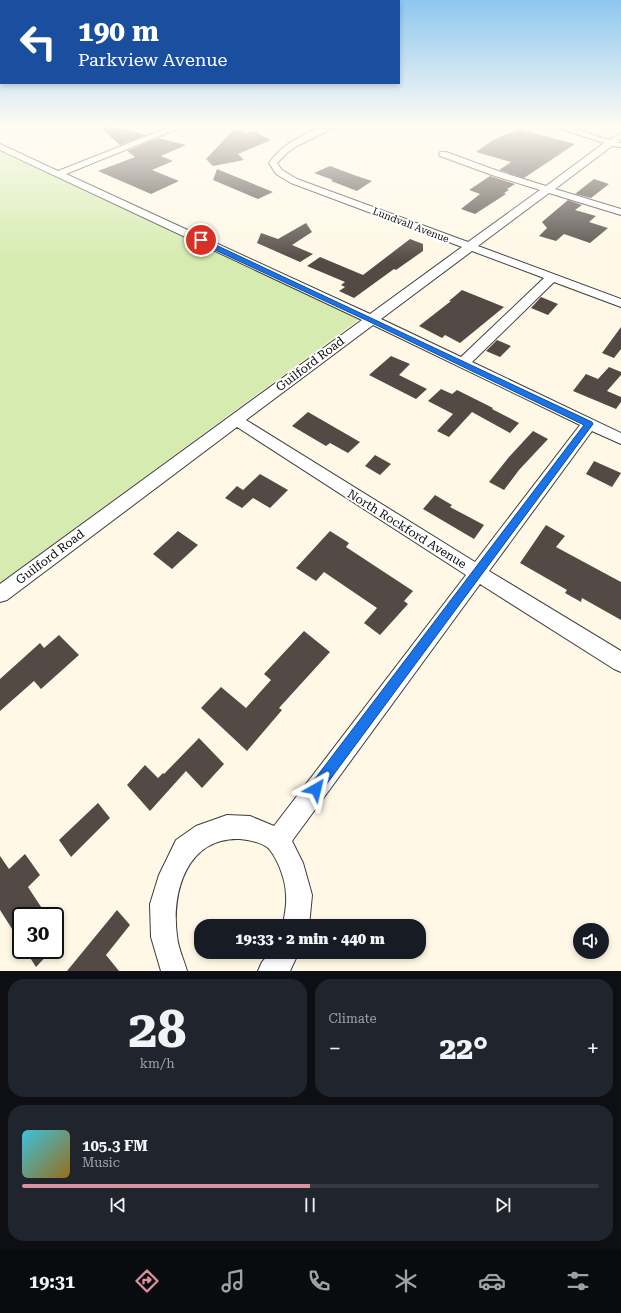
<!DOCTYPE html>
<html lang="en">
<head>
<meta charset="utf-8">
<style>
	body { margin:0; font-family:"Roboto Serif",serif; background:#20242c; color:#f1f3f6; height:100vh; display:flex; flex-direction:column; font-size:15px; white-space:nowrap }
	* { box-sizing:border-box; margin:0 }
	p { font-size:13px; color:#9ea1a6 }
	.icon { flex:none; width:22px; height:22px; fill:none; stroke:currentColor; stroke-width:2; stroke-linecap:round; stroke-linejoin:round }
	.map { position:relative; height:971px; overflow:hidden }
	.drawer { display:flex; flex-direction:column; gap:8px; padding:8px; background:#0d0f14; flex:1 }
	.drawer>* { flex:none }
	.hud { position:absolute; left:0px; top:0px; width:400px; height:84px; box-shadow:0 2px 6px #0003; background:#1a4fa0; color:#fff; overflow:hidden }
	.tools { position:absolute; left:573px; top:923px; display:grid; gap:8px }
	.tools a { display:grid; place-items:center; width:36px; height:36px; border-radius:50%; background:#171b24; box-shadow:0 2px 6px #0003; font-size:20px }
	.speed { position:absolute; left:12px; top:907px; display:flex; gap:8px; font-size:20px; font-weight:700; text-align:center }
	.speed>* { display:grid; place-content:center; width:52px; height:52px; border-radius:50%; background:#171b24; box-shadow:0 2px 6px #0003; line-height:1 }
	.speed .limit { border:2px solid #111; border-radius:6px; background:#fff; color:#111 }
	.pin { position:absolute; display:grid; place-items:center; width:34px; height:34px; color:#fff; margin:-17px; border:2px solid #fff; border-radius:50%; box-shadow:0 1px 4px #0007 }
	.me { position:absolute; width:44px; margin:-22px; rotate:37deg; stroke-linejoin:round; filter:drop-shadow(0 0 3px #0008) }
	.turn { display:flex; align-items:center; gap:14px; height:84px; padding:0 12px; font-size:18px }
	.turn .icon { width:52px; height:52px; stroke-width:2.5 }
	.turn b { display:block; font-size:28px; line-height:34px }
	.big { font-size:30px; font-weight:800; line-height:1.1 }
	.drawer .card { flex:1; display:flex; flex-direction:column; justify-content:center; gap:6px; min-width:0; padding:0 14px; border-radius:16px; background:#20242c }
	.drawer .dial { align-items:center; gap:0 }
	.dial b { font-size:52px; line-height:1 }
	.song { display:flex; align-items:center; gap:12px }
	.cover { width:48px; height:48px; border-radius:6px; background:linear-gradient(135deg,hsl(190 70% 55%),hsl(40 70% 35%)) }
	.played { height:4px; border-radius:2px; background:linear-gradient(90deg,#db92a0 50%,#363941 50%) }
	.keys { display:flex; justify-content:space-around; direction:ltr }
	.heat { display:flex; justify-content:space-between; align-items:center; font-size:22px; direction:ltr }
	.drawer .tiles { flex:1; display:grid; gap:8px; grid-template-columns:1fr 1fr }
	.card:last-child { grid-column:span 2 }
	.trip { position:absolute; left:194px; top:919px; width:232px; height:40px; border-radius:16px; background:#171b24; box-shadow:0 2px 6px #0003; font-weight:800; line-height:40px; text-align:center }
	.tab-bar { display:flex; height:64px; justify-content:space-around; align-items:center; background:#090b0e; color:#9ea1a6 }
	.tab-bar .icon { width:28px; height:28px }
	.tab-bar .selected { color:#db92a0 }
	.tab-bar b { font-size:18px; color:#f1f3f6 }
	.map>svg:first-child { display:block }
</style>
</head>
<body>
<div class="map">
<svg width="621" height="971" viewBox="0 0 621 971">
	<rect width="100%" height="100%" fill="#fff8e7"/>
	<path fill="#d5ebaf" d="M0,151L41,170L357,313L361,318L0,583Z"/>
	<path fill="#534a46" d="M98,126H111L146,135L120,145Z
		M234,129L247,133L254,131L271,140L238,154L244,160L213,166L206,159Z
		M519,129L526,131L575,144L524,178L499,170L511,162L476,152L493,140Z
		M158,138L186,145L161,156L173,161L152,170L179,181L151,194L98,171L135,157L127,151Z
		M330,166L354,175L372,181L357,191L331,181L333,180L314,173Z
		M217,169L273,192L258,199L213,180Z
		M490,176L515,184L507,189L509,190L504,193L506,194L475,214L461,209L480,194L469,190Z
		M594,179L609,184L591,198L575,194Z
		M568,200L582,205L575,210L596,216L589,222L608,228L590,243L564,234L556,241L539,236L547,228L542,222Z
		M306,223L312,232L292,245L313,254L300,262L257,243L261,233L278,239Z
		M410,239L423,244V251L396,270L394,269L354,298L339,291L345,287L341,285L345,282L307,266L320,257L363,275Z
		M462,290L504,307L460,343L445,335L442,338L419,326L451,301H449Z
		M541,297L558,304L548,315L531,308Z
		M621,327V349L614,358L602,353Z
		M497,340L511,346L500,357L486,351Z
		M391,356L410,364L399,375L427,389L416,399L369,375Z
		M609,367L621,372V375L607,391L621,397V402L616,409L573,391L586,374L598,379Z
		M441,389L452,394L457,390L493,408L492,409L519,423L510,433L472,412L449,437L437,431L453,414L428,401Z
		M308,412L360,442L348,453L330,443L326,446L292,426Z
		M533,431L548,439L519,470L504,490L489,482L509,457Z
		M375,455L391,464L380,475L365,466Z
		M594,461L621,473L612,487L586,474Z
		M260,474L288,490L270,508L253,498L242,508L225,498L237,486L243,490Z
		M435,495L452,505L450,507L484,525L474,539L423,509Z
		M546,525L565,536L556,547L621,582V620L582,598L581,602L565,593L567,590L520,563Z
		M178,531L198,545L172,569L153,554Z
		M330,531L349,543L346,547L413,591L404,601L408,604L380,635L364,623L377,608L324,572L316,581L296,568Z
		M304,631L330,652L279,708L282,710L247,751L201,708L221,687L246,708L271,680L264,674Z
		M59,635L79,655L41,689L34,681L0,711V679L40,643L44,648Z
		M199,738L224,764L202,788L186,771L150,811L127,785L145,765L158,778L163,773L164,774Z
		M98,803L110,818L71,857L59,840Z
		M25,854L40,875L28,887L47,916H21V943L0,910V856L9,869Z
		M117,910L130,925L106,955L119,971H67Z
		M25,950H52L36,967Z"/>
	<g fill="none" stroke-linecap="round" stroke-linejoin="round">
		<defs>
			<path id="minor" d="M172,126H184L66,174L370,314L462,247L291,183L276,174L269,163C283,143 313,126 338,126L295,147L288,152L277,163L282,170L297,179L468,242L540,190L492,175L440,156L439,154L440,152H446L498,171L546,186L604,143L553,126H566L609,140L621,133V139L617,142L621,143V147L612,146L555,189L621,209V215L549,193L478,246L621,299V307L554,282L472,362L621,433V444L592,431L489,571L621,651V672L614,669L480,584L292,841L303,863L312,895L309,926H283C284,916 287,906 286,896C286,881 279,862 270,850C265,843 249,840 240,839C187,837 171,892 177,936C178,948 184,960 187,971H161L151,937L150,904L159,875L176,840L196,826L227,815L250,816L274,826L466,575L237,427L7,600L0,602V584L362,320L0,150V144L58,171ZM472,251L544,278L461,357L381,319ZM373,325L580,425L475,562L246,420Z
				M271,952H299L290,971H258L262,962Z"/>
		</defs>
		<use href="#minor" stroke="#3d3d3d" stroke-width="2"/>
		<use href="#minor" fill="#fff" fill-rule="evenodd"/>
	</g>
	<linearGradient id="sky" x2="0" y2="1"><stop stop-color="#8ec7ef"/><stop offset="0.48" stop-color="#fffcf4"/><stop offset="1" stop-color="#fffcf4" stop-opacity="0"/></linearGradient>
	<rect width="621" height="262" fill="url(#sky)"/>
	<path fill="#1a73e8" stroke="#114b97" d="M198,239H203L592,422L593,424L320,793L316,795L311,793L309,789L311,784L584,425L368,321L198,242Z"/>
	<g text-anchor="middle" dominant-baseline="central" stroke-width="4" stroke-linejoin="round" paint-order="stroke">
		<g font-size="10" fill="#0a0a0a" stroke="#fff">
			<text transform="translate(411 225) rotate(21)">Lundvall Avenue</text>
		</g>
		<g font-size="12" fill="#0a0a0a" stroke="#fff">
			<text transform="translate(310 364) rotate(-37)">Guilford Road</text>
			<text transform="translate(407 529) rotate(32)">North Rockford Avenue</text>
			<text transform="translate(50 557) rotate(-37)">Guilford Road</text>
		</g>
	</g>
</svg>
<div class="tools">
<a><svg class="icon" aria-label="sound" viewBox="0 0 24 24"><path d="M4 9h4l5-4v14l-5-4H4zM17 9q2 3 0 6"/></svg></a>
</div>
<div class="speed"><div class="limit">30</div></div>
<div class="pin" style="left:201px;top:240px;background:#d93025"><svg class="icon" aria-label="arrive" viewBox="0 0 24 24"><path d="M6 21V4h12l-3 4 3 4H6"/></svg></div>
<svg class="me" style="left:316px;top:789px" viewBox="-20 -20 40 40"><path d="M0-17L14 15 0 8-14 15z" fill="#1a73e8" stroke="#fff" stroke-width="4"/></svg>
<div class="trip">19:33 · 2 min · 440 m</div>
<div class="hud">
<div class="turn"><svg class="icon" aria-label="left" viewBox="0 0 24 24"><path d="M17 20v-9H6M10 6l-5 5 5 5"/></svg><div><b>190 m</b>Parkview Avenue</div></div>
</div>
</div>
<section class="drawer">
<div class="tiles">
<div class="card dial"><b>28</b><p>km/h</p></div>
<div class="card"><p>Climate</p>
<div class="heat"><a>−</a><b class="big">22°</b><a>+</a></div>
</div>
<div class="card">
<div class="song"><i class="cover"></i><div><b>105.3 FM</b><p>Music</p></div></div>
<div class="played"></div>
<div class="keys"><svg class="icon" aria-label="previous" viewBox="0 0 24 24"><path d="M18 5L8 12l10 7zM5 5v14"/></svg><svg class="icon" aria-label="pause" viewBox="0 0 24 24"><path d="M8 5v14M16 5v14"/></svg><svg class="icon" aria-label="next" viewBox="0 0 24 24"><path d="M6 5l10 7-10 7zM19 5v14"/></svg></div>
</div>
</div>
</section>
<nav class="tab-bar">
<b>19:31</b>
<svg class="icon selected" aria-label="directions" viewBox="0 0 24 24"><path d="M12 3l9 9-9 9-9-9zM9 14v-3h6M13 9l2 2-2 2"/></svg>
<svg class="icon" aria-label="music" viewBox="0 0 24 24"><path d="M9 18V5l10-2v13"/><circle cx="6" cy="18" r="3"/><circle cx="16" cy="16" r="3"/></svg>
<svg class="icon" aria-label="phone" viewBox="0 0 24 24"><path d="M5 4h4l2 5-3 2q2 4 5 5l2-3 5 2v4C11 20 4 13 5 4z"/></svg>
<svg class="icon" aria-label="climate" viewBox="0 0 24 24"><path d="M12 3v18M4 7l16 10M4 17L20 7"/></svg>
<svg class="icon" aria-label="car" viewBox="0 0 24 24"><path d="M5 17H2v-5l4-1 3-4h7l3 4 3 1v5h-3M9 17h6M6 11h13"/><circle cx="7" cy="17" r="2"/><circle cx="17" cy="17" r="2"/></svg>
<svg class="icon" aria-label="filters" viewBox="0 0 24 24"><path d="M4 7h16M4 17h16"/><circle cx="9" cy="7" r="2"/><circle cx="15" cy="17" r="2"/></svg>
</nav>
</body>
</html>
